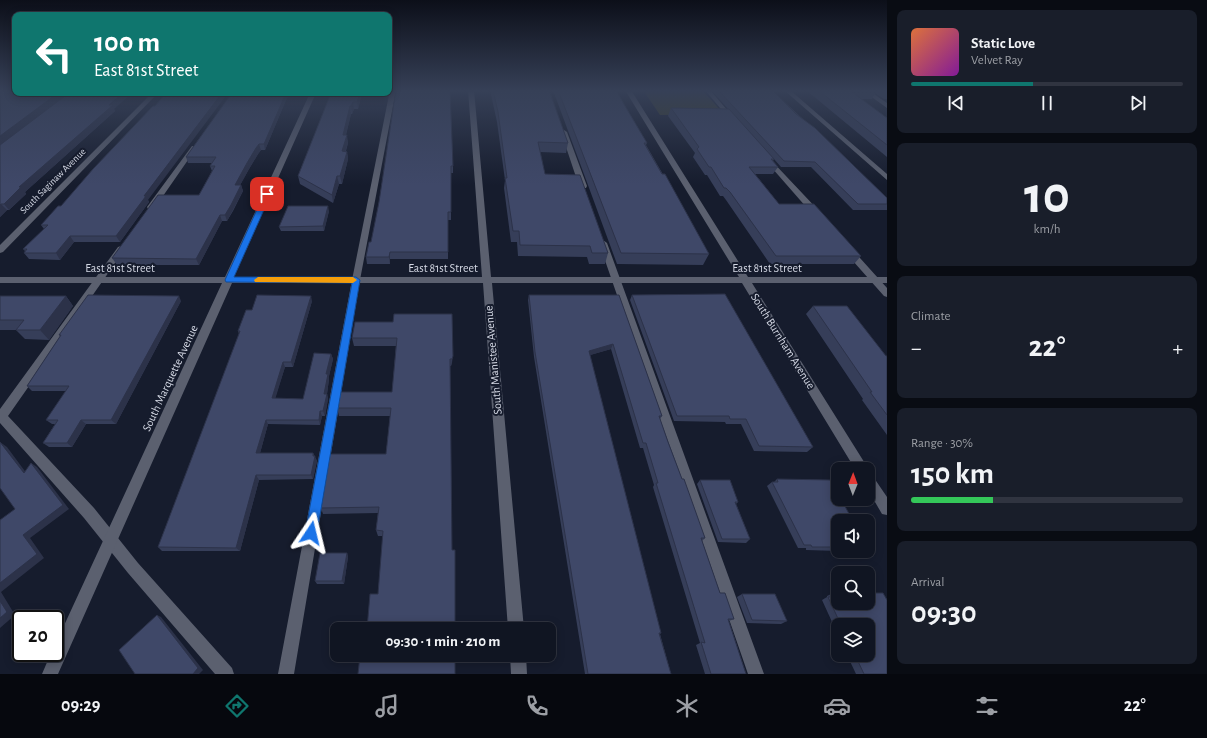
<!DOCTYPE html>
<html lang="en">
<head>
<meta charset="utf-8">
<style>
	body { margin:0; font-family:"Alegreya Sans",sans-serif; background:#191e2a; color:#f1f3f6; height:100vh; display:flex; flex-direction:column; font-size:15px; white-space:nowrap }
	* { box-sizing:border-box; margin:0 }
	p { font-size:13px; color:#9c9fa5 }
	.icon { flex:none; width:22px; height:22px; fill:none; stroke:currentColor; stroke-width:2; stroke-linecap:round; stroke-linejoin:round }
	.map { position:relative; flex:1; overflow:hidden }
	.details { display:flex; flex-direction:column; gap:10px; padding:10px; background:#090c13; width:320px }
	.details>* { flex:none }
	.banner { position:absolute; left:12px; top:12px; width:380px; height:84px; border-radius:8px; box-shadow:0 2px 10px #0003,0 0 0 1px #303440; background:#0f766e; color:#fff; overflow:hidden }
	.needle { width:26px; rotate:1deg }
	.buttons { position:absolute; left:831px; top:462px; display:grid; gap:8px }
	.buttons a { display:grid; place-items:center; width:44px; height:44px; border-radius:8px; background:#101522; box-shadow:0 2px 10px #0003,0 0 0 1px #303440; font-size:20px }
	.speed { position:absolute; left:12px; top:610px; display:flex; gap:8px; font-size:20px; font-weight:700; text-align:center }
	.speed>* { display:grid; place-content:center; width:52px; height:52px; border-radius:50%; background:#101522; box-shadow:0 2px 10px #0003,0 0 0 1px #303440; line-height:1 }
	.speed .limit { border:2px solid #111; border-radius:6px; background:#fff; color:#111 }
	.pin { position:absolute; display:grid; place-items:center; width:34px; height:34px; color:#fff; margin:-17px; border-radius:8px; box-shadow:0 2px 6px #0006 }
	.me { position:absolute; width:44px; margin:-22px; rotate:10deg; stroke-linejoin:round; filter:drop-shadow(0 0 3px #0008) }
	.turn { display:flex; align-items:center; gap:14px; height:84px; padding:0 16px; font-size:18px }
	.turn .icon { width:52px; height:52px; stroke-width:2.5 }
	.turn b { display:block; font-size:28px; line-height:34px }
	.big { font-size:30px; font-weight:700; line-height:1.1 }
	.details .tile { flex:1; display:flex; flex-direction:column; justify-content:center; gap:6px; min-width:0; padding:0 14px; border-radius:8px; background:#191e2a }
	.details .dial { align-items:center; gap:0 }
	.dial b { font-size:52px; line-height:1 }
	.song { display:flex; align-items:center; gap:12px }
	.cover { width:48px; height:48px; border-radius:6px; background:linear-gradient(135deg,hsl(20 70% 55%),hsl(290 70% 35%)) }
	.played { height:4px; border-radius:2px; background:linear-gradient(90deg,#0f766e 45%,#303440 45%) }
	.keys { display:flex; justify-content:space-around; direction:ltr }
	.heat { display:flex; justify-content:space-between; align-items:center; font-size:22px; direction:ltr }
	.charge { height:6px; border-radius:3px; background:linear-gradient(90deg,#34c759 30%,#303440 0) }
	.trip { position:absolute; left:330px; top:622px; width:226px; height:40px; border-radius:8px; background:#101522; box-shadow:0 2px 10px #0003,0 0 0 1px #303440; font-weight:700; line-height:40px; text-align:center }
	.tab-bar { display:flex; height:64px; justify-content:space-around; align-items:center; background:#06080e; color:#9c9fa5 }
	.tab-bar .icon { width:28px; height:28px }
	.tab-bar .current { color:#0f766e }
	.tab-bar b { font-size:18px; color:#f1f3f6 }
	main { display:flex; flex:1; min-height:0 }
	.map>svg:first-child { display:block }
</style>
</head>
<body>
<main>
<div class="map">
<svg width="887" height="674" viewBox="0 0 887 674">
	<rect width="100%" height="100%" fill="#161c2d"/>
	<path fill="#3e4127" d="M643,90H702L724,114L660,115Z"/>
	<g fill="none" stroke-linecap="round" stroke-linejoin="round">
		<path fill="#5b606f" fill-rule="evenodd" d="M390,90H396L360,280L294,674H278L352,280Z
			M705,90H710L734,118V120H730Z
			M862,90H868L887,103V108Z
			M564,130L567,132L587,186L586,188H580L579,186L561,132Z
			M192,146L197,147L154,209H148L147,207Z
			M765,158H769L820,212V216H814L765,160Z
			M603,240L607,243L764,674H748L599,243Z
			M121,246L125,249L8,416L94,508L138,563L232,668L234,674H215L128,573L84,518L0,423V409L118,247Z
			M848,247L851,248L887,288V297L884,296L845,252L844,250Z"/>
		<path fill="#5b606f" fill-rule="evenodd" d="M468,90H474L491,277H739L625,90H631L748,277H887V283H752L866,465L868,469H855L742,283H492L524,629H508L483,283H232L58,674H42L51,653H55V645L222,283H0V277H225L310,93H316L234,277H482Z
			M784,90H790L887,174V180Z
			M152,93H158L3,252L0,253V245Z
			M868,473L872,475L887,497V515L882,514L868,490Z
			M510,655H526L527,674H511Z"/>
	</g>
	<path fill="#363e59" d="M0,90L114,109L115,111L25,192L26,194L9,210H7L0,217Z
		M396,90L453,166V173H451V220H448V259H390V264H367L366,257L371,242L379,202Z
		M490,90H549L568,143L566,153L540,152L545,174L608,253L605,264H589L587,257L518,256L517,242H511L504,188L505,180L497,122Z
		M553,90H616L625,106L647,143L646,145L709,254L703,265L617,264Z
		M711,90H772L887,198V210H853L811,167H781L774,159L773,161L778,167L773,174H755L779,204L861,256L854,264H770L726,200L723,196H720L707,175H705L693,157L695,153L668,116L671,108L728,109Z
		M806,90H887V99H884L875,93L872,99H861L887,118V157Z
		M232,93H290L286,100L265,150H261L258,154L249,169L240,185H241L243,191L233,211L227,221H222L199,265H117L112,258L199,195L212,171L210,166L212,163H188L186,157Z
		M328,93H362L358,109H354L352,114H351L346,135L348,143L346,151L347,152L348,159L342,184H339L333,203L300,184L298,176L329,98Z
		M148,200L149,202L120,242H74L60,260L29,259L24,253L25,251L23,249L44,229L41,225Z
		M329,211L324,231H281L279,227Z
		M529,295H619L662,416L660,419L682,479L705,538L702,541L720,593L734,619L729,621L746,674H705L696,645L700,643L653,487L654,485L643,448H640L611,349L590,355L661,633L660,634L671,674H585L534,357L528,300Z
		M632,295L813,447L807,452L754,451L741,424H726L725,422L674,421L630,300Z
		M0,296H66L73,306L49,340L25,339L16,330H0Z
		M181,301L116,424H86L72,447H49L43,443L55,424H52L46,420L66,391H32L27,386L60,336L59,335Z
		M312,301L293,367H285L275,398L303,399L331,354L333,359L329,376V379L327,394L328,399L325,416H322L320,425L268,424L260,453H313L317,461L313,479L259,480L240,551H162L158,547L239,334L238,331L252,310Z
		M813,306L886,356H887V435L862,400L863,399L806,314Z
		M452,314V363L451,366H450L378,594L383,536H378L376,530L378,513L323,514L321,508L327,475L326,472L386,454L390,416H339L337,408L392,392L396,346H354L352,338L393,322Z
		M777,479L838,521V551L806,550V548H798L767,486L772,482H774Z
		M700,480L738,502L736,504L750,539L746,543L718,542L697,484Z
		M347,553L348,557L344,584H317L315,581Z
		M833,593H838V603H868V593H883L887,600V674H856L847,655H868V625H838V635L822,600L827,597V596Z
		M742,594L787,621L781,624L747,623L737,597Z"/>
	<path fill="#2c3249" d="M58,93H69L0,146V136Z
		M123,93H132L114,109L115,111L25,192L26,194L9,210L4,204L19,187Z
		M222,93H228L148,200L149,202L120,242L116,236L144,196Z
		M286,93H290L286,100L265,150L264,144Z
		M360,93H362L358,109L357,102Z
		M353,102L354,109L352,114L351,106Z
		M350,106L351,114L344,142L343,135Z
		M347,135L348,143L343,159L342,151Z
		M259,144L261,150L258,154L249,169L237,191L235,185L247,163L256,148Z
		M347,152L348,159L342,184L340,176Z
		M337,176L339,184L333,203L332,195Z
		M241,185L243,191L227,221L225,215Z
		M1,204L7,210L0,217V205Z
		M328,206L329,211L324,231L323,226Z
		M220,215L222,221L199,265L196,259Z
		M70,236L74,242L60,260L56,253Z
		M390,252V264L389,257Z
		M66,296L73,306L49,340L40,330Z
		M179,296L181,301L116,424L111,420Z
		M311,296L312,301L293,367L291,362Z
		M613,344L611,349L587,356L589,351Z
		M331,354L333,359L329,376V379L327,394L328,399L325,416L323,411L324,394L326,374Z
		M453,356L452,363L451,366L452,359Z
		M283,362L285,367L274,403L272,398Z
		M320,411L322,416L320,425L319,420Z
		M81,420L86,424L72,447L67,443Z
		M266,420L268,424L259,457L256,453Z
		M0,442L7,447L30,478L24,473Z
		M313,453L317,461L313,479L311,475Z
		M31,463L37,467L69,509L30,538L44,558L1,592L15,615L0,628V583L23,535Z
		M256,475L259,480L240,551L236,548Z
		M347,553L348,557L344,584L342,581Z
		M157,615L161,617L203,670L199,674H193Z"/>
	<path fill="#3f4868" stroke="#2c3249" d="M0,90H15V93H58L0,136Z
		M396,90H450L453,166H451V212H448V252H390L389,257H366L369,242H371L379,202Z
		M493,90H549L568,143L538,142L545,174L580,175L608,253H592L590,246L520,245L519,231H513L505,178H507L498,112Z
		M558,90H616L625,106L647,143H644L662,174H665L709,254L621,253Z
		M718,90H772L796,114L815,128L887,198V204H858L815,162L784,161Z
		M818,90H874L876,92H852L887,118V145Z
		M69,93H123L109,105H113L19,187H21L4,204H1L0,205V145Z
		M166,93H222L144,196H146L116,236H70L56,253H24L27,249H23L48,225H41L58,206H61L93,169L153,106H155Z
		M232,93H286L264,144H259L256,148L247,163L235,185H241L231,205L225,215H220L196,259L112,258L158,195H199L215,166H210L216,157H186Z
		M331,93H360L357,102H353L351,106H350L343,135H347L342,151L347,152L340,176H337L332,195L298,176Z
		M671,108L729,109L774,159H771L778,167H749L779,204H814L861,256H776L730,192L726,188H724L711,167H709L697,149L699,147Z
		M288,206H328L323,226L279,227Z
		M725,294L813,447L759,446L746,419H730L729,416H677L632,295Z
		M88,295L179,296L111,420H81L67,443H43L58,420H46L69,386H27L61,335H59Z
		M257,295L311,296L291,362H283L272,398L303,399L314,353L331,354L326,374H328L324,394H327L323,411H320L319,420H266L256,453H313V456H315L311,475H256L236,548L158,547L240,331H238L246,310H252Z
		M529,295H619L662,416H659L668,442L682,479H684L705,538H701L720,593H725L734,619H728L746,674H711L701,642L705,643L656,483H658L646,443H643L613,344L589,351L661,633H659L671,674H588L535,352Z
		M0,296H66L40,330H16L24,320H0Z
		M813,306H847L886,356H887V415L870,392H872Z
		M394,314H452L453,356L452,359H450L452,550H455V629H367L370,594H378L383,531L376,530L379,507L321,508L327,472H326L329,454H386L391,408H337L340,392H392L397,338H352L355,322H393Z
		M0,442L24,473L31,463L63,505L23,535L37,554L0,583V520L15,509L0,488Z
		M777,479L830,480L838,494V499H841L853,521H838V547H812L811,545H804L772,482H778Z
		M700,480H730L738,502H735L750,539H722Z
		M320,553H347L342,581H315Z
		M833,593H838V603H868V593H883L887,600V674H864L855,655H868V625H841L828,597H835Z
		M742,594H775L787,621L752,620Z
		M0,601L7,612L0,618Z
		M157,615L198,668L193,674H135L119,650Z
		M360,655H455V674H358Z"/>
	<linearGradient id="sky" x2="0" y2="1"><stop stop-color="#0c0f19"/><stop offset="0.49" stop-color="#364057"/><stop offset="1" stop-color="#364057" stop-opacity="0"/></linearGradient>
	<rect width="887" height="185" fill="url(#sky)"/>
	<path fill="#1a73e8" stroke="#114b97" d="M267,192L271,194L234,277H356L360,280L317,533L316,537L311,539L307,537L305,533L352,283L226,282L225,280L264,194Z"/>
	<path fill="#f59e0b" d="M258,277H353L357,280L353,283L255,282L254,280Z"/>
	<g text-anchor="middle" dominant-baseline="central" stroke-width="4" stroke-linejoin="round" paint-order="stroke">
		<g font-size="10" fill="#d4d8e4" stroke="#161c2d">
			<text transform="translate(53 181) rotate(-45)">South Saginaw Avenue</text>
		</g>
		<g font-size="12" fill="#d4d8e4" stroke="#161c2d">
			<text x="120" y="268">East 81st Street</text>
			<text x="443" y="268">East 81st Street</text>
			<text x="767" y="268">East 81st Street</text>
			<text transform="translate(783 341) rotate(58)">South Burnham Avenue</text>
			<text transform="translate(493 360) rotate(-95)">South Manistee Avenue</text>
			<text transform="translate(170 378) rotate(-65)">South Marquette Avenue</text>
		</g>
	</g>
</svg>
<div class="buttons">
<a><svg class="needle" viewBox="-14 -14 28 28"><path d="M0-13l5 13h-10z" fill="#e53935"/><path d="M0 13l5-13h-10z" fill="#9c9fa5"/></svg></a>
<a><svg class="icon" aria-label="sound" viewBox="0 0 24 24"><path d="M4 9h4l5-4v14l-5-4H4zM17 9q2 3 0 6"/></svg></a>
<a><svg class="icon" aria-label="search" viewBox="0 0 24 24"><circle cx="10" cy="10" r="6"/><path d="M15 15l6 6"/></svg></a>
<a><svg class="icon" aria-label="layers" viewBox="0 0 24 24"><path d="M12 4l9 5-9 5-9-5zM3 14l9 5 9-5"/></svg></a>
</div>
<div class="speed"><div class="limit">20</div></div>
<div class="pin" style="left:267px;top:194px;background:#d93025"><svg class="icon" aria-label="arrive" viewBox="0 0 24 24"><path d="M6 21V4h12l-3 4 3 4H6"/></svg></div>
<svg class="me" style="left:311px;top:533px" viewBox="-20 -20 40 40"><path d="M0-17L14 15 0 8-14 15z" fill="#1a73e8" stroke="#fff" stroke-width="4"/></svg>
<div class="trip">09:30 · 1 min · 210 m</div>
<div class="banner">
<div class="turn"><svg class="icon" aria-label="left" viewBox="0 0 24 24"><path d="M17 20v-9H6M10 6l-5 5 5 5"/></svg><div><b>100 m</b>East 81st Street</div></div>
</div>
</div>
<section class="details">
<div class="tile">
<div class="song"><i class="cover"></i><div><b>Static Love</b><p>Velvet Ray</p></div></div>
<div class="played"></div>
<div class="keys"><svg class="icon" aria-label="previous" viewBox="0 0 24 24"><path d="M18 5L8 12l10 7zM5 5v14"/></svg><svg class="icon" aria-label="pause" viewBox="0 0 24 24"><path d="M8 5v14M16 5v14"/></svg><svg class="icon" aria-label="next" viewBox="0 0 24 24"><path d="M6 5l10 7-10 7zM19 5v14"/></svg></div>
</div>
<div class="tile dial"><b>10</b><p>km/h</p></div>
<div class="tile"><p>Climate</p>
<div class="heat"><a>−</a><b class="big">22°</b><a>+</a></div>
</div>
<div class="tile"><p>Range · 30%</p><b class="big">150 km</b><div class="charge"></div></div>
<div class="tile"><p>Arrival</p><b class="big">09:30</b></div>
</section>
</main>
<nav class="tab-bar">
<b>09:29</b>
<svg class="icon current" aria-label="directions" viewBox="0 0 24 24"><path d="M12 3l9 9-9 9-9-9zM9 14v-3h6M13 9l2 2-2 2"/></svg>
<svg class="icon" aria-label="music" viewBox="0 0 24 24"><path d="M9 18V5l10-2v13"/><circle cx="6" cy="18" r="3"/><circle cx="16" cy="16" r="3"/></svg>
<svg class="icon" aria-label="phone" viewBox="0 0 24 24"><path d="M5 4h4l2 5-3 2q2 4 5 5l2-3 5 2v4C11 20 4 13 5 4z"/></svg>
<svg class="icon" aria-label="climate" viewBox="0 0 24 24"><path d="M12 3v18M4 7l16 10M4 17L20 7"/></svg>
<svg class="icon" aria-label="car" viewBox="0 0 24 24"><path d="M5 17H2v-5l4-1 3-4h7l3 4 3 1v5h-3M9 17h6M6 11h13"/><circle cx="7" cy="17" r="2"/><circle cx="17" cy="17" r="2"/></svg>
<svg class="icon" aria-label="filters" viewBox="0 0 24 24"><path d="M4 7h16M4 17h16"/><circle cx="9" cy="7" r="2"/><circle cx="15" cy="17" r="2"/></svg>
<b>22°</b>
</nav>
</body>
</html>
